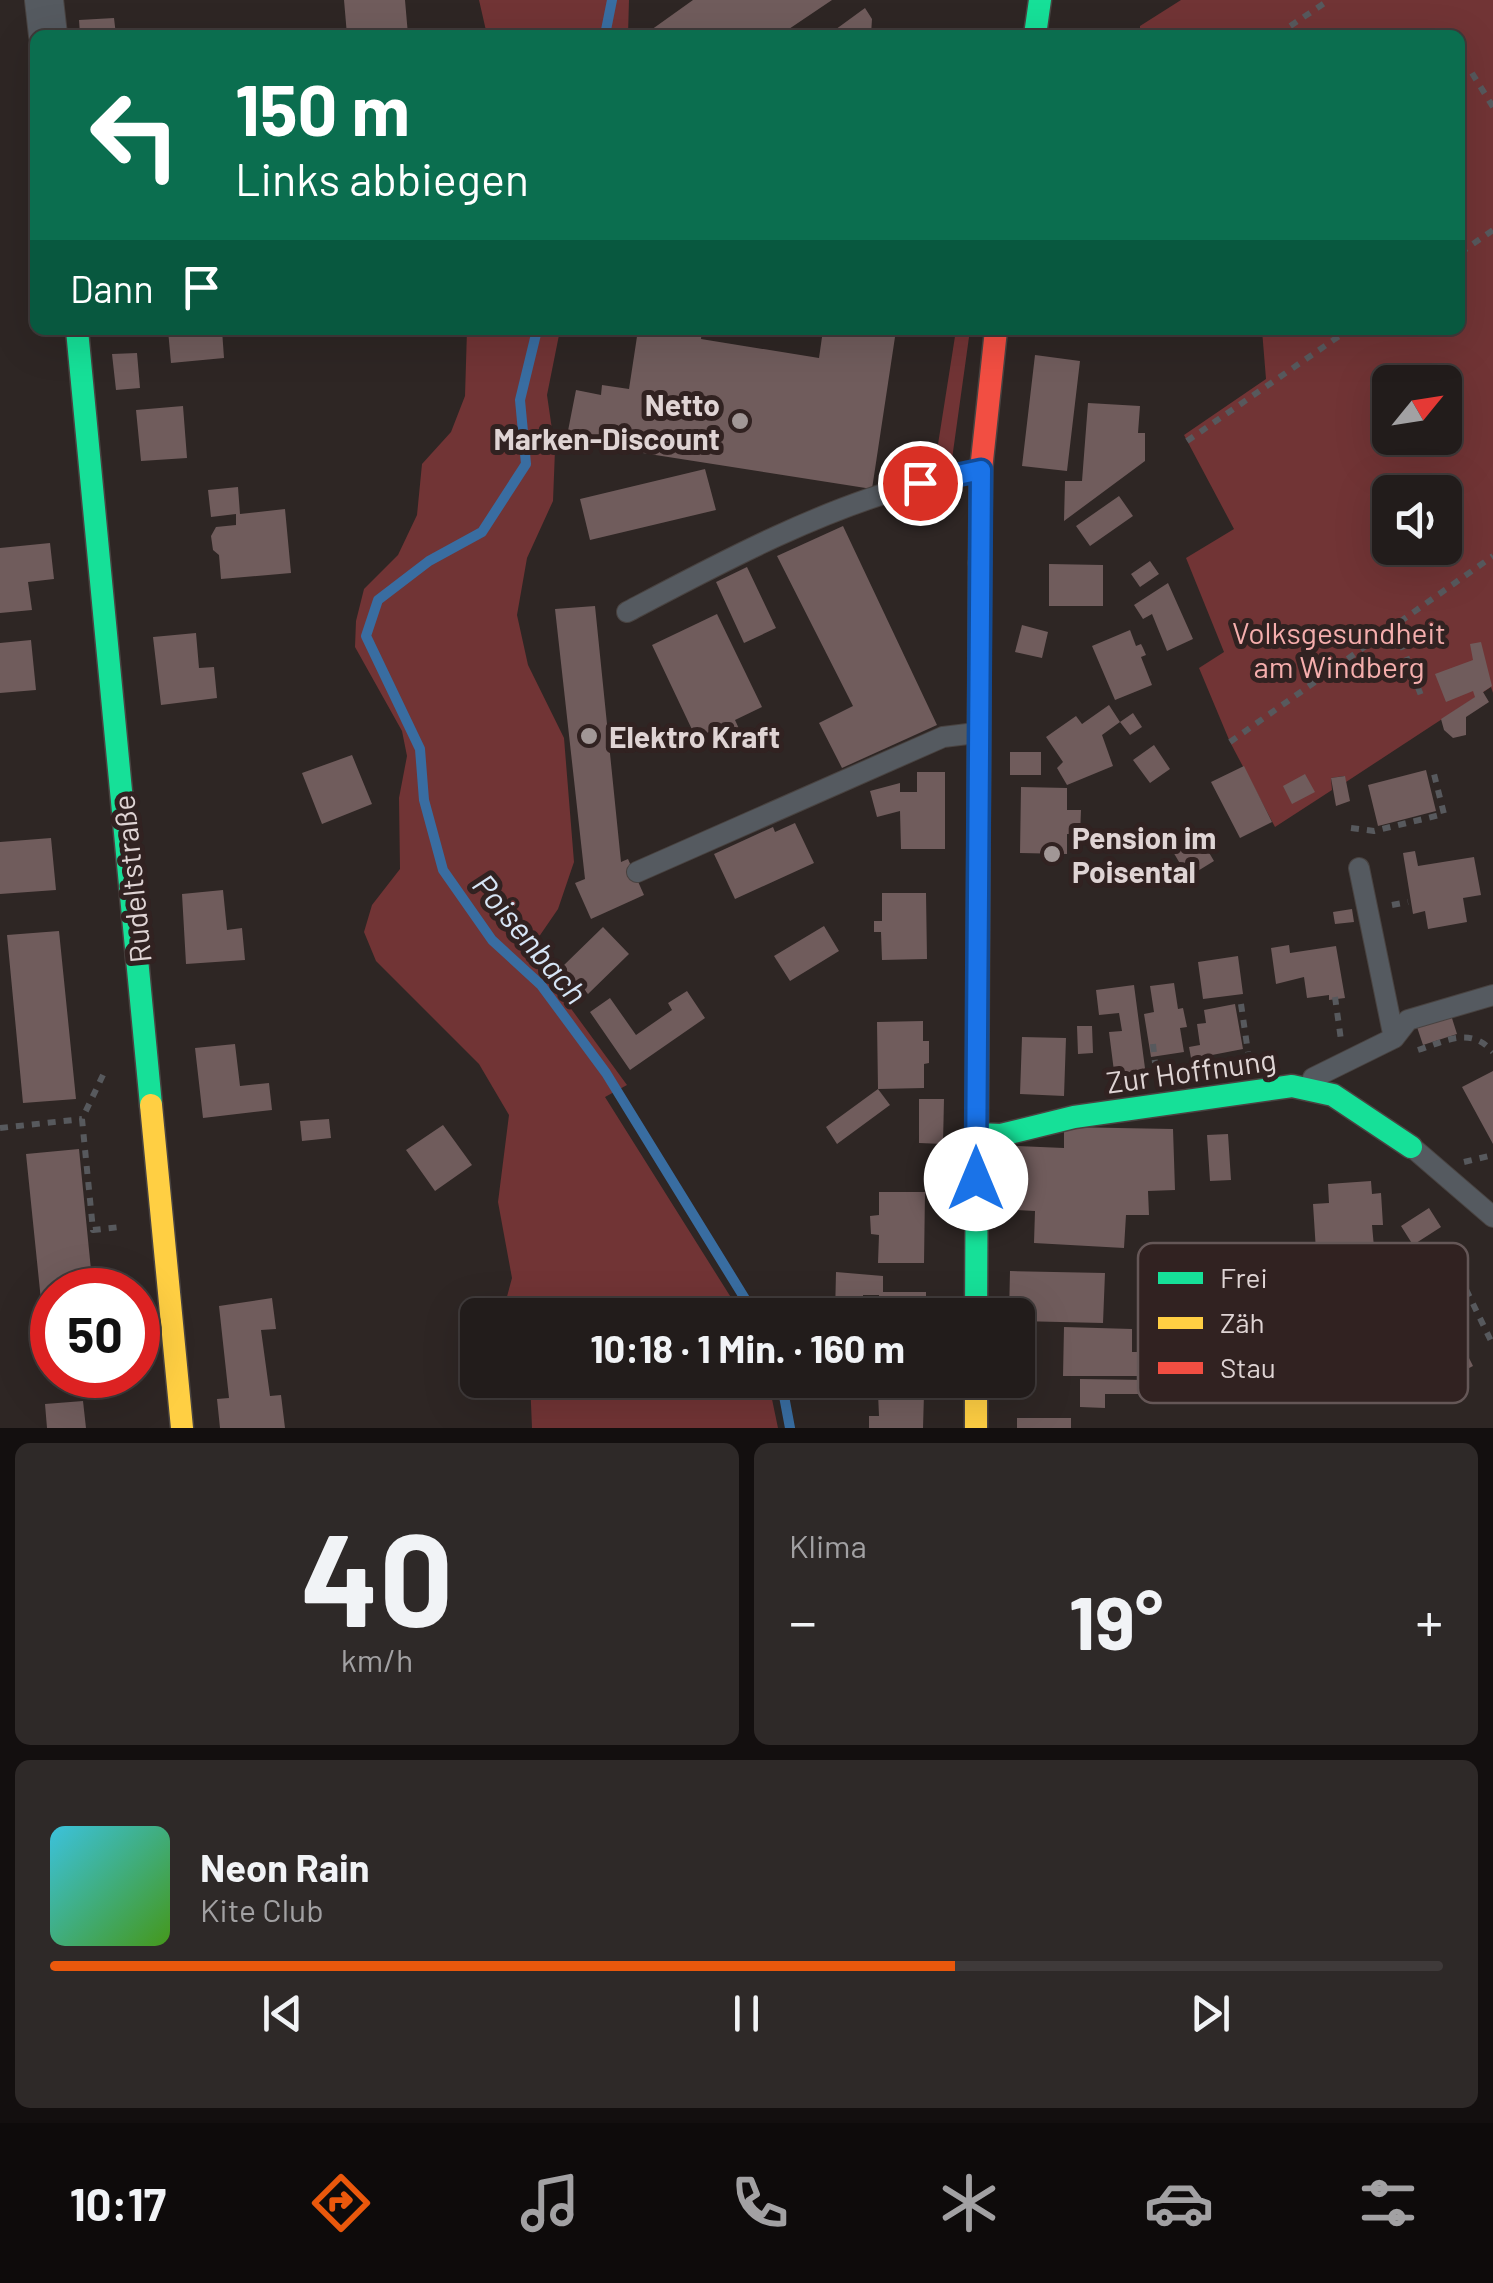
<!DOCTYPE html>
<html lang="de">
<head>
<meta charset="utf-8">
<style>
	body { margin:0; font-family:Barlow,sans-serif; background:#2e2928; color:#f1f3f6; height:100vh; display:flex; flex-direction:column; font-size:38px; white-space:nowrap }
	* { box-sizing:border-box; margin:0 }
	p { font-size:32px; color:#a2a1a3 }
	.icon { flex:none; width:55px; height:55px; fill:none; stroke:currentColor; stroke-width:2; stroke-linecap:round; stroke-linejoin:round }
	.map { position:relative; height:1428px; overflow:hidden }
	.panel { display:flex; flex-direction:column; gap:15px; padding:15px; background:#130f0f; flex:1 }
	.panel>* { flex:none }
	.banner { position:absolute; left:30px; top:30px; width:1435px; height:305px; border-radius:15px; box-shadow:0 10px 40px #0002,0 0 0 2px #3f3a3a; background:#0b6e4f; color:#fff; overflow:hidden }
	.needle { width:65px; rotate:60deg }
	.fabs { position:absolute; left:1372px; top:365px; display:grid; gap:20px }
	.fabs a { display:grid; place-items:center; width:90px; height:90px; border-radius:15px; background:#221c1b; box-shadow:0 10px 40px #0002,0 0 0 2px #3f3a3a; font-size:50px }
	.speed { position:absolute; left:30px; top:1268px; display:flex; gap:20px; font-size:50px; font-weight:700; text-align:center }
	.speed>* { display:grid; place-content:center; width:130px; height:130px; border-radius:50%; background:#221c1b; box-shadow:0 10px 40px #0002,0 0 0 2px #3f3a3a; line-height:1 }
	.speed .limit { border:15px solid #d22; background:#fff; color:#111 }
	.pin { position:absolute; display:grid; place-items:center; width:85px; height:85px; color:#fff; margin:-42px; border:5px solid #fff; border-radius:50%; box-shadow:0 2px 10px #0007 }
	.me { position:absolute; width:110px; margin:-55px; rotate:0deg; stroke-linejoin:round; filter:drop-shadow(0 0 8px #0008) }
	.turn { display:flex; align-items:center; gap:35px; height:210px; padding:0 40px; font-size:45px }
	.turn .icon { width:130px; height:130px; stroke-width:2.5 }
	.turn b { display:block; font-size:70px; line-height:85px }
	.then { display:flex; align-items:center; height:95px; padding:0 40px; background:#0003; gap:20px; font-size:38px }
	.big { font-size:75px; font-weight:700; line-height:1.1 }
	.panel .widget { flex:1; display:flex; flex-direction:column; justify-content:center; gap:15px; min-width:0; padding:0 35px; border-radius:15px; background:#2e2928 }
	.panel .dial { align-items:center; gap:0 }
	.dial b { font-size:130px; line-height:1 }
	.song { display:flex; align-items:center; gap:30px }
	.cover { width:120px; height:120px; border-radius:15px; background:linear-gradient(135deg,hsl(190 70% 55%),hsl(100 70% 35%)) }
	.played { height:10px; border-radius:5px; background:linear-gradient(90deg,#ea580c 65%,#3f3a3a 65%) }
	.keys { display:flex; justify-content:space-around; direction:ltr }
	.heat { display:flex; justify-content:space-between; align-items:center; font-size:55px; direction:ltr }
	.panel .tiles { flex:1; display:grid; gap:15px; grid-template-columns:1fr 1fr }
	.widget:last-child { grid-column:span 2 }
	.trip { position:absolute; left:460px; top:1298px; width:575px; height:100px; border-radius:15px; background:#221c1b; box-shadow:0 10px 40px #0002,0 0 0 2px #3f3a3a; font-weight:700; line-height:100px; text-align:center }
	.dock { display:flex; height:160px; justify-content:space-around; align-items:center; background:#0e0b0b; color:#a2a1a3 }
	.dock .icon { width:70px; height:70px }
	.dock .on { color:#ea580c }
	.dock b { font-size:45px; color:#f1f3f6 }
	.map>svg:first-child { display:block }
</style>
</head>
<body>
<div class="map">
<svg width="1493" height="1428" viewBox="0 0 1493 1428">
	<rect width="100%" height="100%" fill="#2e2624"/>
	<path fill="#713435" fill-rule="evenodd" d="M479,0H629L628,35H487Z
		M1181,0H1493V693L1491,687L1346,782L1344,776L1331,778L1332,790L1275,827L1230,742L1199,668L1224,652L1186,558L1234,529L1184,435L1266,379L1262,330H1460V35H1140V26ZM1390,382H1445V438H1390ZM1390,492H1445V548H1390Z
		M467,330H560L547,395L555,450L553,501L527,558L517,615L528,665L564,738L574,862L558,909L534,944L550,980L627,1085L605,1097L742,1315H502L512,1278L498,1202L509,1115L479,1064L376,961L364,932L372,905L400,869L399,798L407,756L402,731L355,647L356,621L364,589L398,555L417,515L422,464L451,432L465,396Z
		M956,330H970L952,459L936,471L908,481L911,455L936,457Z
		M530,1380H768L778,1428H532Z"/>
	<g fill="none" stroke-linecap="round" stroke-linejoin="round">
		<path stroke="#396da1" stroke-width="10" d="M605,35L612,0
			M537,330L520,400L526,464L482,532L429,561L378,600L366,636L420,749L424,800L443,870L492,940L541,985L606,1073L755,1315
			M781,1380L790,1428"/>
	</g>
	<path fill="#705c5c" d="M344,0H405L408,35H347Z
		M693,0H832L786,31L789,35H644Z
		M865,8L872,19L871,35H828Z
		M114,18L116,35H80L79,20Z
		M168,330H222L224,358L171,363Z
		M638,330H702L701,339L819,358L823,330L895,337L872,489L566,441L576,390L601,395L602,385L629,389Z
		M137,353L140,388L116,390L112,354Z
		M1035,355L1080,361L1067,471L1022,466Z
		M1088,403L1140,406L1138,433H1145V461L1064,521L1065,481H1082Z
		M183,406L187,458L141,461L136,410Z
		M705,469L716,510L590,540L580,499Z
		M238,487L240,514L285,509L291,573L221,579L219,555L213,550L211,536L216,527L236,525V514L211,517L208,490Z
		M1119,496L1133,516L1090,546L1076,526Z
		M843,526L937,725L842,768L819,723L853,706L777,556Z
		M50,543L54,579L28,582L32,610L0,613V548Z
		M1150,561L1159,574L1140,587L1131,574Z
		M1049,564L1103,565V606H1049Z
		M747,567L776,628L744,643L716,582Z
		M1168,583L1193,639L1167,651L1152,614L1143,619L1134,605Z
		M595,606L621,862L628,859L644,895L591,919L575,883L585,879L555,609Z
		M717,614L762,707L735,720L741,733L728,740L722,726L696,738L652,645Z
		M1022,625L1048,632L1042,658L1015,652Z
		M1130,630L1136,646L1141,644L1143,648L1146,655L1141,657L1152,685L1115,700L1092,646Z
		M196,633L199,668L214,667L217,698L161,705L153,637Z
		M31,640L36,690L0,693V643Z
		M1481,642L1492,686L1483,692L1489,702L1466,717V735L1453,738L1444,730L1441,719L1475,697L1473,691L1446,702L1435,674L1473,660L1470,644Z
		M1109,705L1120,722L1102,735L1113,766L1067,785L1057,768L1063,762L1046,737L1076,716L1082,724Z
		M1133,713L1142,727L1130,735L1120,722Z
		M1154,745L1170,769L1150,783L1133,760Z
		M1010,752H1041V775H1010Z
		M352,755L372,804L322,824L302,773Z
		M1244,766L1272,822L1240,838L1211,782Z
		M1426,770L1436,811L1378,826L1368,785Z
		M917,772H945V849H901L900,811L877,817L870,791L900,783V792H917Z
		M1305,774L1315,792L1292,804L1283,786Z
		M1345,776L1350,801L1336,806L1331,778Z
		M1021,787L1067,788V810H1081L1080,834H1067V854L1020,853Z
		M795,823L814,863L735,899L714,854L773,827L775,832Z
		M1195,829L1214,861L1188,877L1169,845Z
		M51,838L56,890L0,894V842Z
		M1415,851L1418,866L1474,857L1481,895L1463,898L1467,922L1428,929L1425,911L1413,914L1403,853Z
		M223,890L227,930L242,928L245,960L186,964L182,894Z
		M882,893H926L927,959L882,960L881,932H874V921H882Z
		M1352,909L1354,922L1335,924L1333,912Z
		M824,926L839,951L790,981L774,956Z
		M603,927L629,954L588,994L562,967Z
		M59,931L76,1099L23,1103L7,935Z
		M1289,945L1290,953L1336,946L1345,998L1329,1000V995L1307,998L1304,977L1276,984L1271,948Z
		M1238,956L1243,994L1203,999L1198,962Z
		M1174,983L1178,1009L1183,1008L1187,1027L1180,1028L1184,1052L1151,1057L1144,1014L1154,1012L1150,986Z
		M1134,985L1148,1091L1117,1095L1109,1032L1122,1031L1119,1013L1099,1015L1096,990Z
		M687,991L705,1018L630,1070L590,1012L610,998L636,1035L672,1010L668,1003Z
		M1235,1004L1243,1049L1212,1055L1215,1076L1195,1080L1189,1047L1200,1045L1197,1024L1206,1023L1204,1010Z
		M1451,1015L1457,1034L1423,1045L1417,1027Z
		M923,1021V1041H929V1063L924,1064V1088L878,1089L890,1105L837,1144L826,1127L878,1089L877,1022Z
		M1077,1026H1092L1093,1053L1078,1054Z
		M1022,1037L1066,1038L1064,1096L1020,1094Z
		M235,1044L240,1086L269,1083L272,1110L203,1118L195,1048Z
		M1493,1071V1144L1462,1087Z
		M919,1099H944L943,1144L919,1143Z
		M329,1119L331,1138L302,1141L300,1121Z
		M443,1125L472,1165L435,1191L406,1150Z
		M1064,1127L1173,1129L1175,1190L1148,1191L1149,1215H1126L1124,1248L1034,1243L1035,1211L1014,1210L1017,1146L1064,1148Z
		M1228,1134L1231,1180L1210,1181L1207,1135Z
		M79,1149L93,1290H52V1320H43L26,1154Z
		M1371,1181L1372,1194L1381,1193L1383,1225H1372L1374,1247L1316,1251L1313,1204L1329,1203L1328,1184Z
		M879,1192H925L924,1263H878L879,1235L871,1234L870,1216L879,1215Z
		M1429,1208L1441,1227L1413,1245L1401,1226Z
		M1010,1271L1105,1273L1103,1323L1018,1321V1315H1009Z
		M836,1272L883,1276V1292H926V1315H879V1295H863V1310H854V1315H835Z
		M272,1298L276,1329L261,1330L270,1396L281,1395L285,1428H220L217,1399L229,1398L219,1306Z
		M1450,1320L1473,1366L1450,1378L1445,1368L1442,1370L1424,1333Z
		M1064,1327L1132,1329V1352H1153V1376H1063Z
		M1080,1379L1146,1380L1145,1394H1105V1408L1080,1407Z
		M831,1380H857V1392H830Z
		M878,1393L924,1394L923,1428H869V1416H879Z
		M83,1401L86,1428H47L45,1404Z
		M1017,1418H1071V1428H1017Z"/>
	<g fill="none" stroke-linecap="round" stroke-linejoin="round">
		<defs>
			<path id="lane" d="M627,612C718,564 820,509 921,483C940,477 961,475 980,470
				M637,872L943,737L976,733
				M1394,1038L1408,1020L1493,995
				M1313,1078L1394,1038L1359,868
				M1413,1148L1493,1217"/>
			<path id="street" d="M44,0L48,35"/>
			<path id="fast" d="M1035,35L1040,0
				M77,330L151,1105
				M976,1134L1001,1135L1074,1117L1292,1086L1333,1095L1411,1147
				M976,1315L980,563"/>
			<path id="slow" d="M151,1105L182,1428
				M976,1380V1428"/>
			<path id="jam" d="M980,563L981,470L996,330"/>
		</defs>
		<use href="#lane" stroke="#494341" stroke-width="22"/>
		<use href="#street" stroke="#494341" stroke-width="40"/>
		<use href="#fast" stroke="#494341" stroke-width="25"/>
		<use href="#slow" stroke="#494341" stroke-width="25"/>
		<use href="#jam" stroke="#494341" stroke-width="25"/>
		<path stroke="#57595d" stroke-width="6" stroke-dasharray="8 8" stroke-linecap="butt" d="M1277,35L1329,0
			M1472,73L1493,107
			M1460,253L1493,230
			M1187,441L1348,330
			M1395,627L1422,698
			M1230,742L1493,556
			M1351,828L1374,831L1444,814L1433,770
			M1392,905L1408,902
			M1335,997L1341,1040
			M1241,1004L1248,1052
			M1153,1044L1155,1063
			M1418,1050C1446,1041 1470,1026 1493,1052
			M103,1075L82,1119L93,1230L120,1227
			M0,1128L82,1119
			M1464,1162L1493,1155
			M1459,1275L1493,1345"/>
		<use href="#lane" stroke="#555a60" stroke-width="20"/>
		<use href="#street" stroke="#555a60" stroke-width="38"/>
		<use href="#fast" stroke="#16e098" stroke-width="22"/>
		<use href="#slow" stroke="#ffcf43" stroke-width="22"/>
		<use href="#jam" stroke="#f24e42" stroke-width="22"/>
	</g>
	<g fill="none" stroke-linecap="round" stroke-linejoin="round">
		<defs>
			<path id="route" d="M920,483L981,470L976,1179"/>
		</defs>
		<use href="#route" stroke="#114b97" stroke-width="25"/>
		<use href="#route" stroke="#1a73e8" stroke-width="18"/>
	</g>
	<g fill="#a19796" stroke="#312221" stroke-width="4">
		<circle cx="740" cy="421" r="10"/>
		<circle cx="589" cy="736" r="10"/>
		<circle cx="1052" cy="854" r="10"/>
	</g>
	<g text-anchor="middle" dominant-baseline="central" stroke-width="10" stroke-linejoin="round" paint-order="stroke">
		<g font-size="30" font-weight="bold" fill="#dfd4d4" stroke="#312221" text-anchor="start">
			<text x="720" y="404" text-anchor="end">Netto<tspan x="720" dy="34">Marken-Discount</tspan></text>
			<text x="609" y="736">Elektro Kraft</text>
			<text x="1072" y="837">Pension im<tspan x="1072" dy="34">Poisental</tspan></text>
		</g>
		<g font-size="30" fill="#f5aead" stroke="#312221">
			<text x="1339" y="632">Volksgesundheit<tspan x="1339" dy="34">am Windberg</tspan></text>
		</g>
		<g font-size="30" fill="#dfd4d4" stroke="#312221">
			<text transform="translate(131 879) rotate(-96)">Rudeltstraße</text>
			<text transform="translate(1191 1070) rotate(-8)">Zur Hoffnung</text>
		</g>
		<g font-size="32" font-style="italic" fill="#d6e5f6" stroke="#312221">
			<text transform="translate(531 938) rotate(50)">Poisenbach</text>
		</g>
	</g>
	<rect x="1138" y="1243" width="330" height="160" rx="15" fill="#312221" stroke="#655757" stroke-width="2.5"/>
	<rect x="1158" y="1272" width="45" height="12" fill="#16e098"/>
	<rect x="1158" y="1317" width="45" height="12" fill="#ffcf43"/>
	<rect x="1158" y="1362" width="45" height="12" fill="#f24e42"/>
	<g font-size="28" fill="#dfd4d4">
		<text x="1220" y="1288">Frei</text>
		<text x="1220" y="1333">Zäh</text>
		<text x="1220" y="1378">Stau</text>
	</g>
</svg>
<div class="fabs">
<a><svg class="needle" viewBox="-14 -14 28 28"><path d="M0-13l5 13h-10z" fill="#e53935"/><path d="M0 13l5-13h-10z" fill="#a2a1a3"/></svg></a>
<a><svg class="icon" aria-label="sound" viewBox="0 0 24 24"><path d="M4 9h4l5-4v14l-5-4H4zM17 9q2 3 0 6"/></svg></a>
</div>
<div class="speed"><div class="limit">50</div></div>
<div class="pin" style="left:920px;top:483px;background:#d93025"><svg class="icon" aria-label="arrive" viewBox="0 0 24 24"><path d="M6 21V4h12l-3 4 3 4H6"/></svg></div>
<svg class="me" style="left:976px;top:1179px" viewBox="-20 -20 40 40"><circle r="19" fill="#fff"/><path d="M0-13L10 11 0 6-10 11z" fill="#1a73e8"/></svg>
<div class="trip">10:18 · 1 Min. · 160 m</div>
<div class="banner">
<div class="turn"><svg class="icon" aria-label="left" viewBox="0 0 24 24"><path d="M17 20v-9H6M10 6l-5 5 5 5"/></svg><div><b>150 m</b>Links abbiegen</div></div>
<div class="then">Dann<svg class="icon" aria-label="arrive" viewBox="0 0 24 24"><path d="M6 21V4h12l-3 4 3 4H6"/></svg></div>
</div>
</div>
<section class="panel">
<div class="tiles">
<div class="widget dial"><b>40</b><p>km/h</p></div>
<div class="widget"><p>Klima</p>
<div class="heat"><a>−</a><b class="big">19°</b><a>+</a></div>
</div>
<div class="widget">
<div class="song"><i class="cover"></i><div><b>Neon Rain</b><p>Kite Club</p></div></div>
<div class="played"></div>
<div class="keys"><svg class="icon" aria-label="previous" viewBox="0 0 24 24"><path d="M18 5L8 12l10 7zM5 5v14"/></svg><svg class="icon" aria-label="pause" viewBox="0 0 24 24"><path d="M8 5v14M16 5v14"/></svg><svg class="icon" aria-label="next" viewBox="0 0 24 24"><path d="M6 5l10 7-10 7zM19 5v14"/></svg></div>
</div>
</div>
</section>
<nav class="dock">
<b>10:17</b>
<svg class="icon on" aria-label="directions" viewBox="0 0 24 24"><path d="M12 3l9 9-9 9-9-9zM9 14v-3h6M13 9l2 2-2 2"/></svg>
<svg class="icon" aria-label="music" viewBox="0 0 24 24"><path d="M9 18V5l10-2v13"/><circle cx="6" cy="18" r="3"/><circle cx="16" cy="16" r="3"/></svg>
<svg class="icon" aria-label="phone" viewBox="0 0 24 24"><path d="M5 4h4l2 5-3 2q2 4 5 5l2-3 5 2v4C11 20 4 13 5 4z"/></svg>
<svg class="icon" aria-label="climate" viewBox="0 0 24 24"><path d="M12 3v18M4 7l16 10M4 17L20 7"/></svg>
<svg class="icon" aria-label="car" viewBox="0 0 24 24"><path d="M5 17H2v-5l4-1 3-4h7l3 4 3 1v5h-3M9 17h6M6 11h13"/><circle cx="7" cy="17" r="2"/><circle cx="17" cy="17" r="2"/></svg>
<svg class="icon" aria-label="filters" viewBox="0 0 24 24"><path d="M4 7h16M4 17h16"/><circle cx="9" cy="7" r="2"/><circle cx="15" cy="17" r="2"/></svg>
</nav>
</body>
</html>
